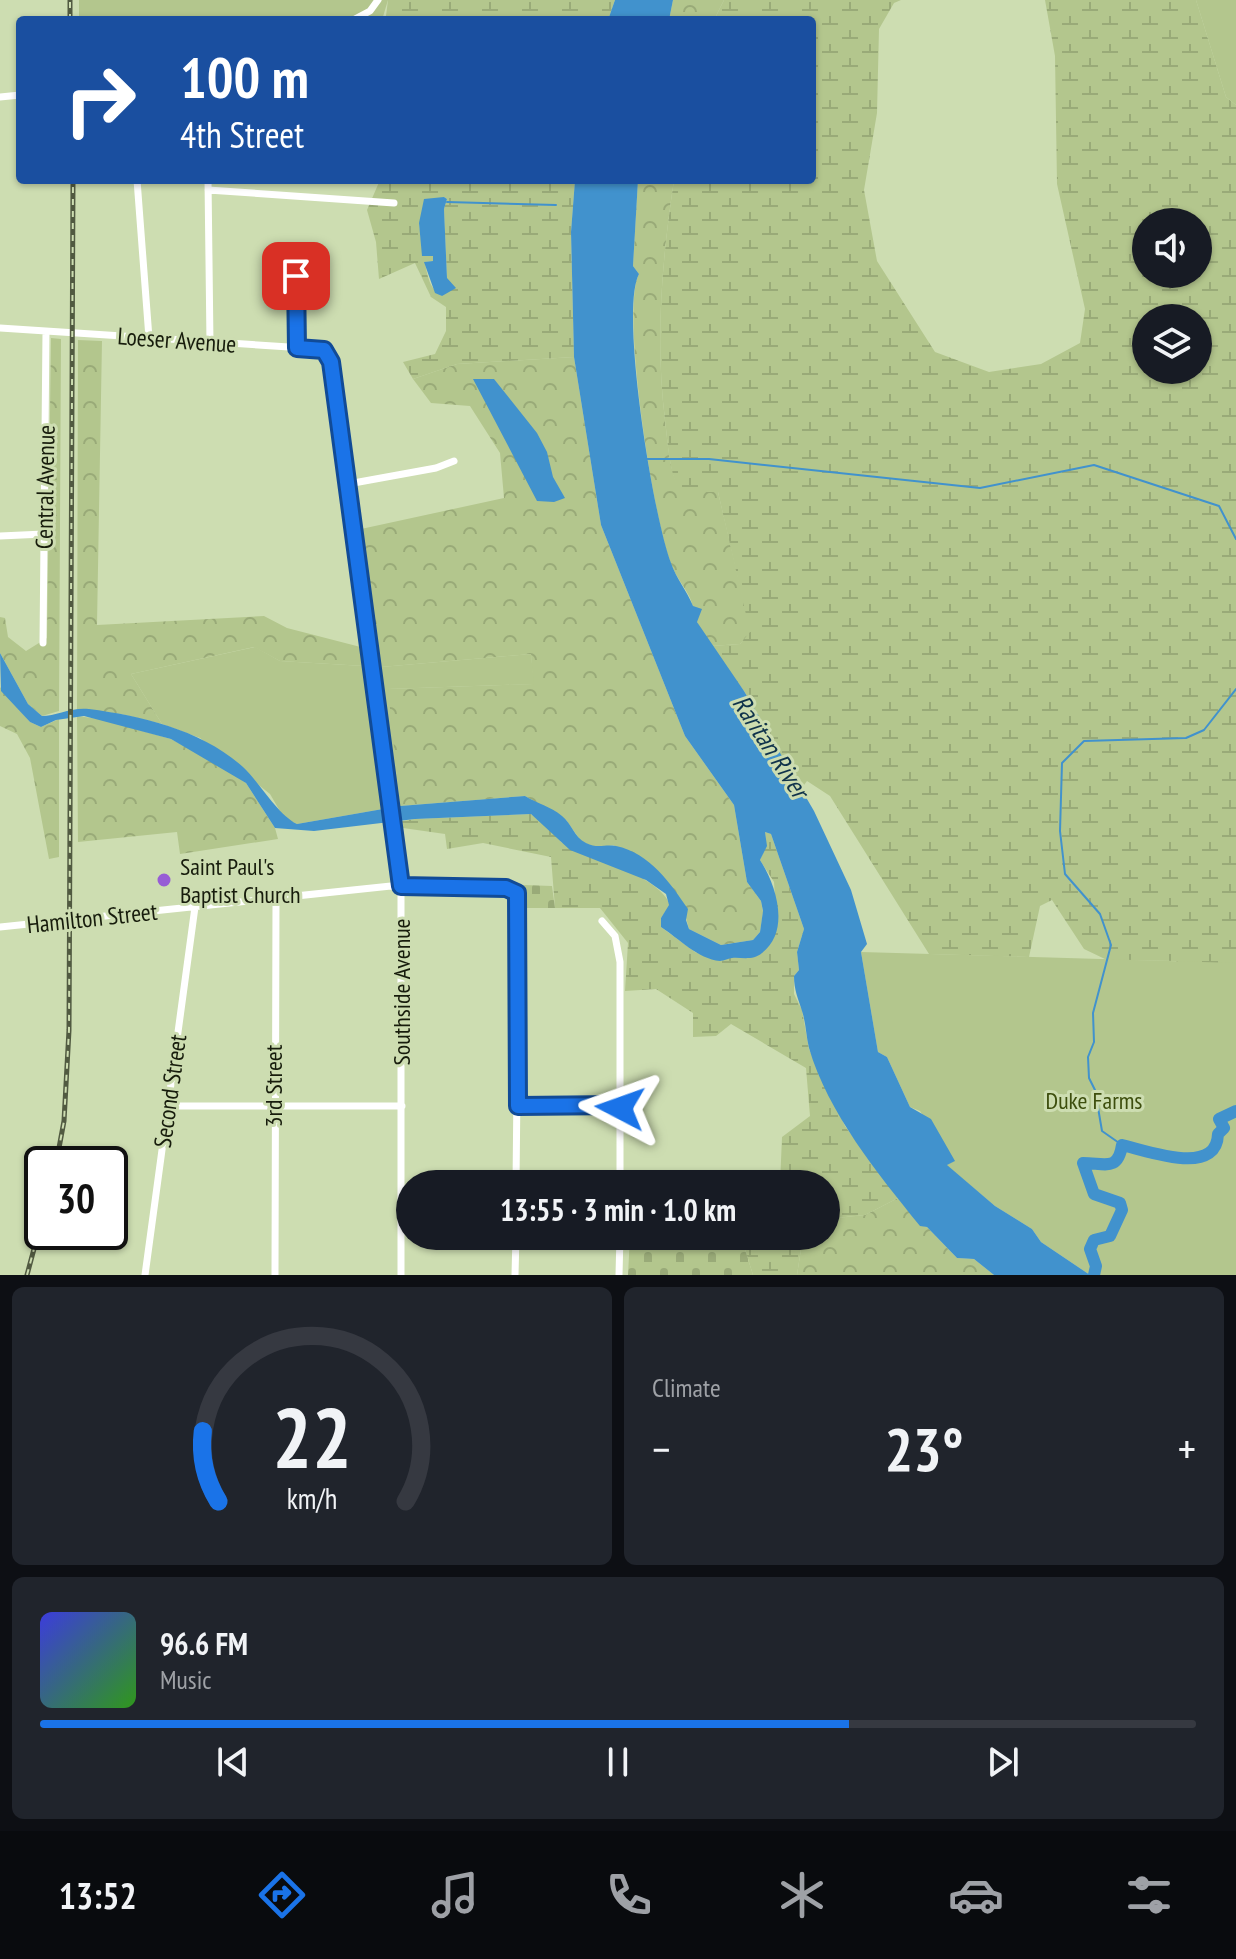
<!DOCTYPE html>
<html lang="en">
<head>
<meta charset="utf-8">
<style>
	body { margin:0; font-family:"PT Sans Narrow",sans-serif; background:#20242c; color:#f1f3f6; height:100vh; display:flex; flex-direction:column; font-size:30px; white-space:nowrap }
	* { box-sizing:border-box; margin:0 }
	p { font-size:26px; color:#9ea1a6 }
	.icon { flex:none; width:44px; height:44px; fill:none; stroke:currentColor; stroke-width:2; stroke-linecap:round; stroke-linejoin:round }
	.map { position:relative; height:1275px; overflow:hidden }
	.side { display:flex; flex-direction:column; gap:12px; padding:12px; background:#0d0f14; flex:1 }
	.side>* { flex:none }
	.hud { position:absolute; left:16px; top:16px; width:800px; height:168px; border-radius:8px; box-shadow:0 2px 6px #0004; background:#1a4fa0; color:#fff; overflow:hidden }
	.buttons { position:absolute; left:1132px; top:208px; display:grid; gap:16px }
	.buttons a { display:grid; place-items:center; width:80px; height:80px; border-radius:50%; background:#171b24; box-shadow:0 2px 6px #0004; font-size:40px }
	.speed { position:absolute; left:24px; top:1146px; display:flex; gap:16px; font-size:40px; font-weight:700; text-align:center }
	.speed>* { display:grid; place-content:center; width:104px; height:104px; border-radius:50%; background:#171b24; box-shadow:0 2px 6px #0004; line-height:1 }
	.speed .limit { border:4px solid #111; border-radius:12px; background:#fff; color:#111 }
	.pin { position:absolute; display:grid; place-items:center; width:68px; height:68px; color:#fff; margin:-34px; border-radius:16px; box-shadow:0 4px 12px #0006 }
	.me { position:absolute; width:88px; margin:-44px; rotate:274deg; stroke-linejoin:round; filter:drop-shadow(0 0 6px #0008) }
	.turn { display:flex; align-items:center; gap:28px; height:168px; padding:0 32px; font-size:36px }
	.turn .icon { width:104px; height:104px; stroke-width:2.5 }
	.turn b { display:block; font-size:56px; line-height:68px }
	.big { font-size:60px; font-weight:700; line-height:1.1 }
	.side .tile { flex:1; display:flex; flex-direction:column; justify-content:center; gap:12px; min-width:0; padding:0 28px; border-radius:12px; background:#20242c }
	.side .dial { align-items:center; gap:0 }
	.dial svg { height:208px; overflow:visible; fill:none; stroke:#363941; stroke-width:7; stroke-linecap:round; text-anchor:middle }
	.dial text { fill:#f1f3f6; stroke:none }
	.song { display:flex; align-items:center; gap:24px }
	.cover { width:96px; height:96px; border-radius:12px; background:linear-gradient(135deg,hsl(240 70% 55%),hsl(110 70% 35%)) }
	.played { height:8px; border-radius:4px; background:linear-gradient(90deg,#1a73e8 70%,#363941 70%) }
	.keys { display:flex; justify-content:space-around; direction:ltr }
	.heat { display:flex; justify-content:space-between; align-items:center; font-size:44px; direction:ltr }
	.side .tiles { flex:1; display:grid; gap:12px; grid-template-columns:1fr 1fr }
	.tile:last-child { grid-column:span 2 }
	.trip { position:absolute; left:396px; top:1170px; width:444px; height:80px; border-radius:40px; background:#171b24; box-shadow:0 2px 6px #0004; font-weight:700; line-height:80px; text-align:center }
	.tabs { display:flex; height:128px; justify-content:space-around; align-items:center; background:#090b0e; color:#9ea1a6 }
	.tabs .icon { width:56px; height:56px }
	.tabs .selected { color:#1a73e8 }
	.tabs b { font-size:36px; color:#f1f3f6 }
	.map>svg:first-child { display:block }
</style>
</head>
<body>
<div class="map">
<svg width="1236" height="1275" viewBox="0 0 1236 1275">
	<defs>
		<pattern id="forest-crowns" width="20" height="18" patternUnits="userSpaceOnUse" patternTransform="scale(2)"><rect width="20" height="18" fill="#b3c68d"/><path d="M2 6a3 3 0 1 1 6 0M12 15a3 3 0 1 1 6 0" fill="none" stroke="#99aa78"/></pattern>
		<pattern id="wetland-marsh" width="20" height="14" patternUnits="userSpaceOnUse" patternTransform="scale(2)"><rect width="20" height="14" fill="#b3c68d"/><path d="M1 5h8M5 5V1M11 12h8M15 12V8" fill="none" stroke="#99aa78"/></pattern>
		<pattern id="cemetery-stones" width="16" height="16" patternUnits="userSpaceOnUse" patternTransform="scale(2)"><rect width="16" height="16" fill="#b3c68d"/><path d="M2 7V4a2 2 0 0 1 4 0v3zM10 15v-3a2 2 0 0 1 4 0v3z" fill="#99aa78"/></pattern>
	</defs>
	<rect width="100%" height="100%" fill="#cdddb1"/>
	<path fill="url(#forest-crowns)" d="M673,0H724L714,20H669Z
		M638,180H674C662,260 655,339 665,420C668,445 669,469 680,492H718L751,632L740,644L711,646C706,637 699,628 696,619C693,611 693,603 689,596C684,586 675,575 671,564C654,523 620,309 639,274L633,266Z
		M51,338L61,339L59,711L42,716L28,704L0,653V617L5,618L8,637L26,651L47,638Z
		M78,340L102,341L97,625L264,616L287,628L376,651L361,529L504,498L500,453L470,406L431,403L413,379L457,364L574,357L601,525L685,736L734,805L747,882L761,901L763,912L760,932L753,940L721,945L689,929L682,903L645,860L613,845L598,849L581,841L566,820L525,796L400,806L387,689L533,684L531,654L381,667L280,661L254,647L131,674L162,724L121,714L77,709Z
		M0,687L30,722L41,727L59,719V857L49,859L30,758L17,734L0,726Z
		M77,716L100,719L171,739L227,769L246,783L275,828L278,839L180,854L177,832L78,842Z
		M898,1198L920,1225L927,1227L957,1258L974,1259L994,1275H797L803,1236H826V1219L865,1215Z"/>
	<path fill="url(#wetland-marsh)" fill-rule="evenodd" d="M388,0H615L608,20H389L386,16Z
		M724,0H901L894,3L879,29L877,113L864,190L877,261L935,352L989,372L1041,364L1080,343L1085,309L1057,184L1055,56L1045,0H1196L1226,97L1236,105V1069L1176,961L1107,960L1084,949L1052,900L1040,906L1029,957L929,954L830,796L807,781L801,789L744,691L711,646L740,644L750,632L718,492H679C669,469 668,445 665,420C655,339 662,260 674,180H812V20H714ZM1146,222H1198V274H1146ZM1146,318H1198V370H1146Z
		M380,180H575L571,232L574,357L457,364L413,379L403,362L435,354L446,331V307L431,297L415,263L379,279L376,242L367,210ZM444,197L447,199L444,209L447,278L442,296C430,290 427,275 425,262L433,261V255L423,256L419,223Z
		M531,814L556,833L561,842C588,854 661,877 670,905L661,918V927L695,952L721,961L777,928L774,882L760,860L766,846L765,832L771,834L804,929L797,952L799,970L794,976V994L802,1010L809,1049L845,1126L898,1198L865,1215L826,1219V1184H780L782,1137L810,1116L806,1068L731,1024L716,1036L693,1037V1013L656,989L625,991L628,943L600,908H555L551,857L483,843L447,849L445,834L403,828L402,821L415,819Z
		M741,1236H803L797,1275H753Z"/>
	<path fill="url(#cemetery-stones)" d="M524,885L552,886L555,908H525Z
		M630,1236H741L753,1275H628Z"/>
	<path fill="#b3c68d" d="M79,0H388L382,20H79Z
		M1196,0H1236V105L1226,97Z
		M255,647L280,661L381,667L531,654L534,684L388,689L400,806L297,824L284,818L270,794L200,738L162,724L131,674Z
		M861,952L1236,963V1275H1090L1041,1242L1032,1229L995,1206L946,1165L954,1161L920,1111L910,1107L887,1057L878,1052Z"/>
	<path fill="#4192cd" d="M615,0H673L669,20H608Z
		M575,180H638L633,266L639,274C619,311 654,520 671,563C676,578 687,591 693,606L702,609L697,622L744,691L814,811L851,890L867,944L861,952L878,1052L887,1057L910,1107L931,1119L955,1161L947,1165L995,1206L1032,1229L1041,1242L1090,1275H994L974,1259L957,1258L927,1227L920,1226C878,1174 828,1113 809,1048C806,1036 806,1023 802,1011C798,998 794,990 794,976L799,970L797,952L804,929L771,834L765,832L767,846L760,860C776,884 791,931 762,953C753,961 741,957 732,958C729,958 724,961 720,961C698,959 678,938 661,927V918L669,905L666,894L646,880L570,850L531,814L415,819L314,831L275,828L246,783L171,739L84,716L56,720L41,727L30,722L1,691L0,653L28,704L42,716C56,716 71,707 89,709C142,716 202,730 243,767C261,784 277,814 297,824L400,806L525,796C538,804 550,806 562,816C572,824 574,837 586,843C598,849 604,844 616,846C650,853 671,884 688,909L686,920L689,929L721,945L753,940L760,932L763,911L761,901L747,882L734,805L685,736L601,525L574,357L571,232Z
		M444,197L447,199L444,209L447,278L456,288L442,296L435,293L424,262L433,261V256H422L419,223L424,199Z
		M473,379H494L537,433L547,452L553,477L565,498L554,502L537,501Z"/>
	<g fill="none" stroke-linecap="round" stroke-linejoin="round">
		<path stroke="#4192cd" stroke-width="2" d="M447,202L556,205
			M647,459H709L980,488L1094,465L1219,506L1236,539
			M1122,1145L1102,1131L1095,1090L1089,1078L1088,1057L1094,1042L1093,1013L1111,945L1100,914L1065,874L1060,831L1062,763L1084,741L1186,738L1204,730L1236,689"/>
		<path stroke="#4192cd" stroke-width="12" d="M1094,1275L1096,1266L1090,1249L1094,1240L1110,1236L1122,1210L1120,1203L1094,1194L1083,1163C1104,1163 1118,1172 1122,1145C1148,1151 1217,1177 1218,1134L1224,1128L1219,1119L1236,1111"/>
		<path stroke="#fff" stroke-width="7" d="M353,20L370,11L378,0
			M0,97L20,95
			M137,180L149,338
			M208,180L210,343
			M208,190L394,203
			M293,258L299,295L297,348
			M0,328L320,349L327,353L331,362L401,886V1275
			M348,484L436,468L454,461
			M0,536L44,534
			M43,643L46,331
			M602,921L615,936L620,962V1184
			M0,927L391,886L514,890L519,900L516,1184
			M168,1106H402
			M518,1106L620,1105
			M145,1275L195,907
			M275,1275L276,898
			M515,1275L516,1236
			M619,1275L620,1236"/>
		<defs>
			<path id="rail" d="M70,20V0
				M56,1164L64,1121L69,1030L73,180
				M27,1275L42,1219"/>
		</defs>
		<use href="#rail" stroke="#515a41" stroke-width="5"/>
		<use href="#rail" stroke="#cdddb1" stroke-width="2" stroke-dasharray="6" stroke-linecap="butt"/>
	</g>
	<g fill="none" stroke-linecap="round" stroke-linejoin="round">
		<defs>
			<path id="route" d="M296,276L297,348L324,350L331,362L401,886L506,888L517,893L518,1106L620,1105V1108"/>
		</defs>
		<use href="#route" stroke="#114b97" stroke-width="20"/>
		<use href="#route" stroke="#1a73e8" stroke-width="14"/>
	</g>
	<circle fill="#975dd5" stroke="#cdddb1" stroke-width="3" cx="164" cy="880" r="8"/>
	<g text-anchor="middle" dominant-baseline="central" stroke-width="6" stroke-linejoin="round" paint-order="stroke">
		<g font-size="24" fill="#171c0c" stroke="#cdddb1">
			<text transform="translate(177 340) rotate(4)">Loeser Avenue</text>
			<text transform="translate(45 487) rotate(-89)">Central Avenue</text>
			<text transform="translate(92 918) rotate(-6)">Hamilton Street</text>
			<text transform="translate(401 992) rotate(-90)">Southside Avenue</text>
			<text transform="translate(273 1086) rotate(-90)">3rd Street</text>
			<text transform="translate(170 1091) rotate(-82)">Second Street</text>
		</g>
		<g font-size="24" fill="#171c0c" stroke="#cdddb1" text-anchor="start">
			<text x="180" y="866">Saint Paul's<tspan x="180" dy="28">Baptist Church</tspan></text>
		</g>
		<g font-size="24" fill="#3d4e0d" stroke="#cdddb1">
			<text x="1094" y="1100">Duke Farms</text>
		</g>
		<g font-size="26" font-style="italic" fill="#10334b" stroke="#cdddb1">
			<text transform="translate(771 746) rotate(57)">Raritan River</text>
		</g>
	</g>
</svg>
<div class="buttons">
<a><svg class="icon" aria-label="sound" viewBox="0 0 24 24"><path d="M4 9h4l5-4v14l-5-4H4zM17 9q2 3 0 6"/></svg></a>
<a><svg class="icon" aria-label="layers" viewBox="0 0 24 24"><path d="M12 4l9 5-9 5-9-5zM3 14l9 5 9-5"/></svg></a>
</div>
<div class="speed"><div class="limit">30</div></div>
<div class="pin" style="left:296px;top:276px;background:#d93025"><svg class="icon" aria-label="arrive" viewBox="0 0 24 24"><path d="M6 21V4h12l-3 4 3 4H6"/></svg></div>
<svg class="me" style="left:620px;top:1108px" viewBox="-20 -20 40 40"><path d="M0-17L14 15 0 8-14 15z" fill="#1a73e8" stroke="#fff" stroke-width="4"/></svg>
<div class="trip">13:55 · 3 min · 1.0 km</div>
<div class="hud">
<div class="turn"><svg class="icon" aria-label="right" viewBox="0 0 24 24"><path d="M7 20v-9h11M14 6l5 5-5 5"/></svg><div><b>100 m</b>4th Street</div></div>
</div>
</div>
<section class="side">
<div class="tiles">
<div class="tile dial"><svg viewBox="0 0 100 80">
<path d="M14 69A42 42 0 1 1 86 69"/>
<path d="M14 69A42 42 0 0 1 8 42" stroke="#1a73e8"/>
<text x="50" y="56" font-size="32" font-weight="700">22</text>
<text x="50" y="72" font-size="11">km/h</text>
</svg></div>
<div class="tile"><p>Climate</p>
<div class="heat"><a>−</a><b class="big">23°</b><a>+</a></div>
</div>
<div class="tile">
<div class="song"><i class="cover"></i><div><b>96.6 FM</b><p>Music</p></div></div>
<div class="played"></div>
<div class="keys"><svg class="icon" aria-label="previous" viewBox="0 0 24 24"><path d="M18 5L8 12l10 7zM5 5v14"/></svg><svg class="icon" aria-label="pause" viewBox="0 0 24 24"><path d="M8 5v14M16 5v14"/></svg><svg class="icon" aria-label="next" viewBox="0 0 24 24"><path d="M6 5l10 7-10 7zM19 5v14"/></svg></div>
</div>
</div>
</section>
<nav class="tabs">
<b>13:52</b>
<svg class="icon selected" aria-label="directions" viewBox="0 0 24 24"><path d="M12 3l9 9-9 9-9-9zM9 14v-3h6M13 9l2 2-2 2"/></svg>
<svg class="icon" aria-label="music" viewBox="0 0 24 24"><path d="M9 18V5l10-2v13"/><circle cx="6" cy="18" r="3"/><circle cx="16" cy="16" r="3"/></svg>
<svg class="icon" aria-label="phone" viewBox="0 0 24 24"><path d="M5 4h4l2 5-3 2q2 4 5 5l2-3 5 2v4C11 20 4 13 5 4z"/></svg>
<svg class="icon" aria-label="climate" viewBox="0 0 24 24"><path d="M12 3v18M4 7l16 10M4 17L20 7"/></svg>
<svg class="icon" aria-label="car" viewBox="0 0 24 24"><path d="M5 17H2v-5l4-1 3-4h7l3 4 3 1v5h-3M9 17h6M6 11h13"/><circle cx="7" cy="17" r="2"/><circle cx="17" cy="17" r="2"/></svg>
<svg class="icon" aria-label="filters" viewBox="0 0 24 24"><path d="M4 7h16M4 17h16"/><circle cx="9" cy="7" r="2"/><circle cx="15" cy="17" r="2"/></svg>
</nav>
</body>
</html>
